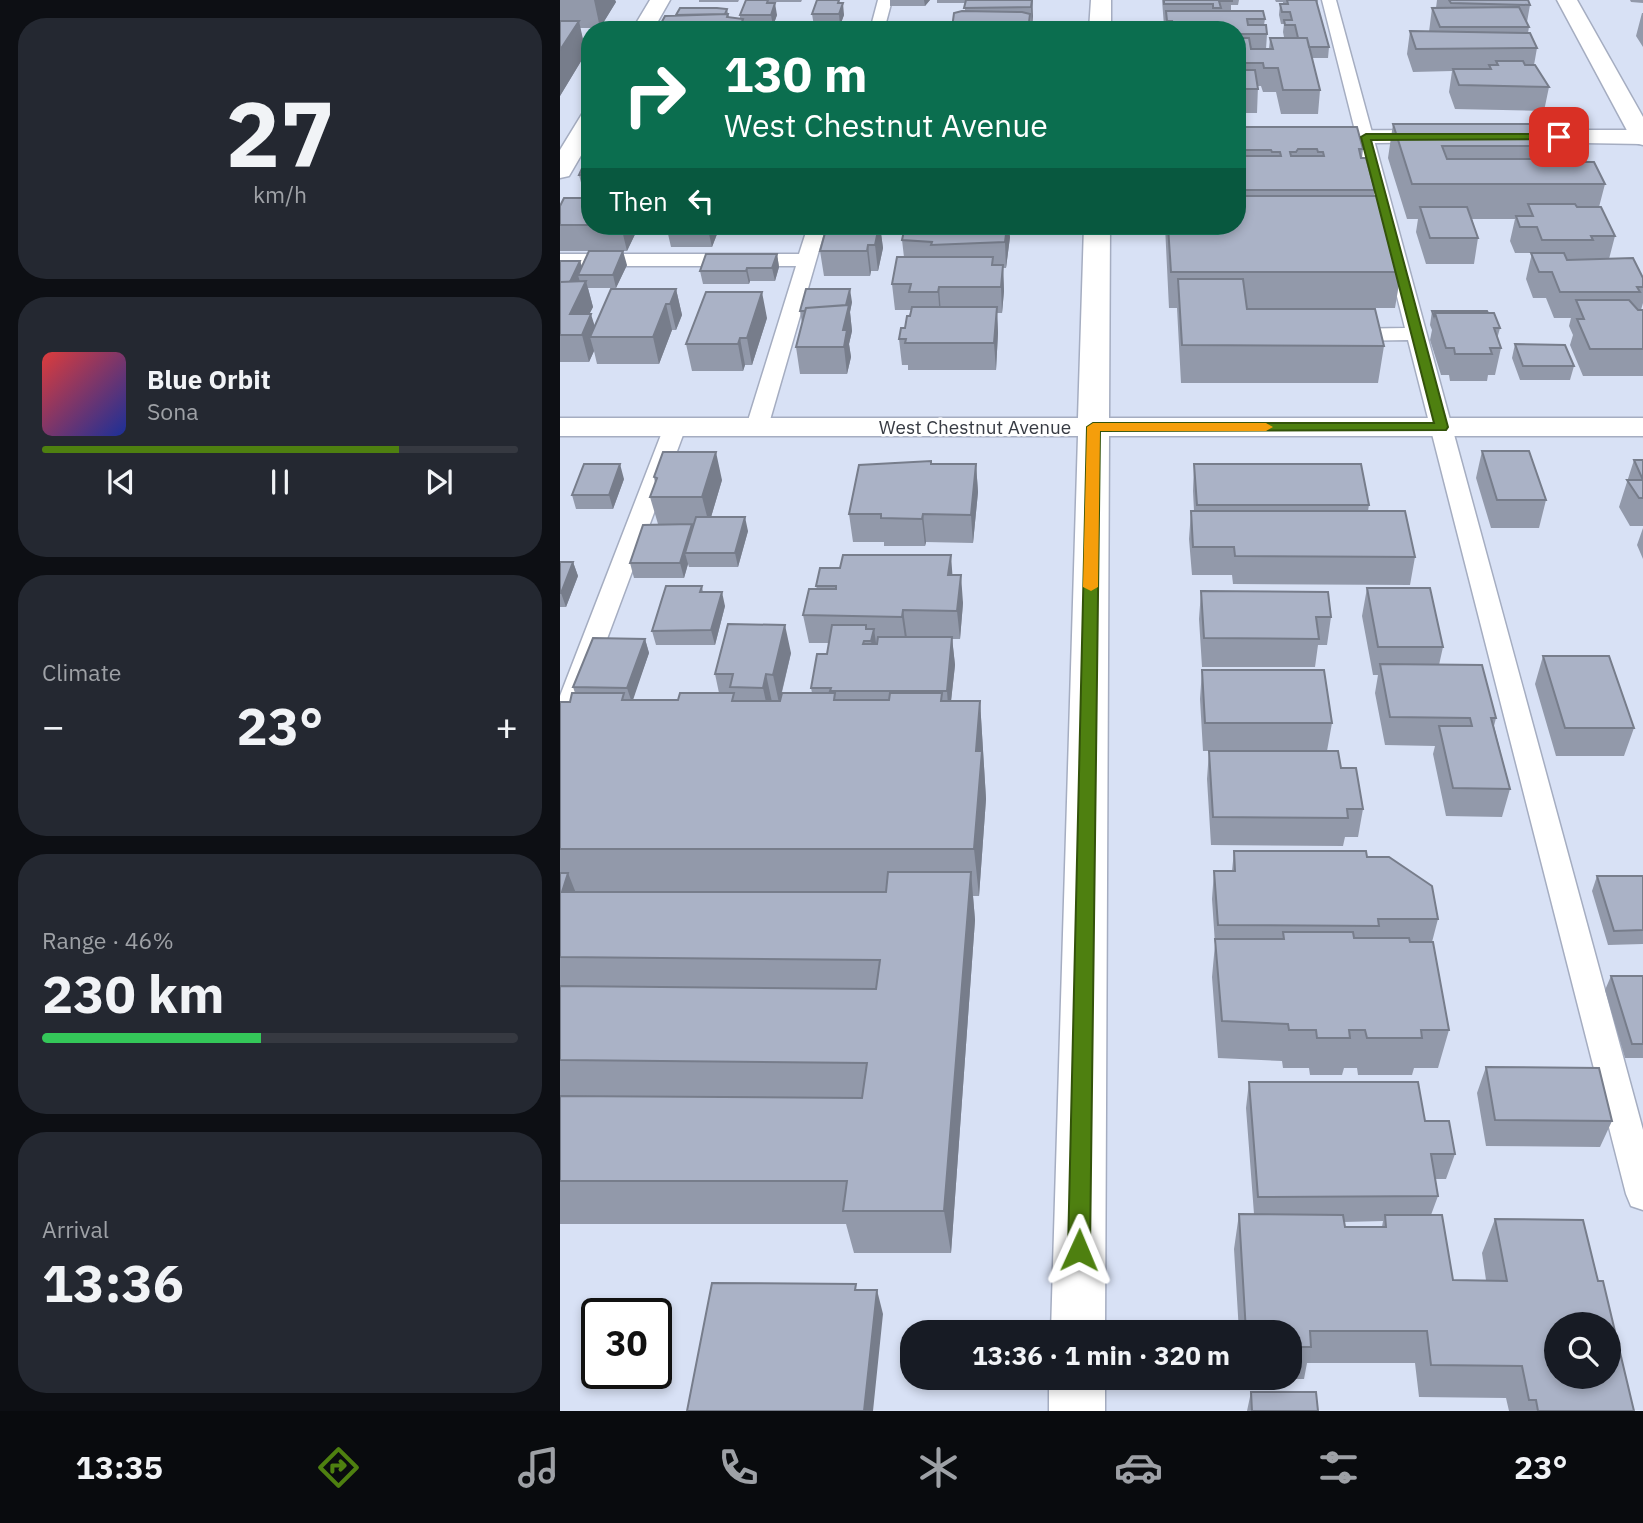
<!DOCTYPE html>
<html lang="en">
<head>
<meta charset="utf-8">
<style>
	body { margin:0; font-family:"IBM Plex Sans",sans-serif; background:#242831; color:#f1f3f6; height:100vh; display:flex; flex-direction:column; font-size:26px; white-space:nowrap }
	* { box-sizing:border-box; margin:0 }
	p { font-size:23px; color:#9ea1a6 }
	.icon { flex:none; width:38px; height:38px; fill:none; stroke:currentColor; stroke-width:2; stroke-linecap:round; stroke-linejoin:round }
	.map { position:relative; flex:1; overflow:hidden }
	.drawer { display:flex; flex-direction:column; gap:18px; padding:18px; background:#0d0f14; width:560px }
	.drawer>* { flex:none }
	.guide { position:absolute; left:21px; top:21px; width:665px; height:214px; border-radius:28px; box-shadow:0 4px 10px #0003; background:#0b6e4f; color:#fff; overflow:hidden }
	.tools { position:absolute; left:984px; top:1312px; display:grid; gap:14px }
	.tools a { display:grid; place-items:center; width:77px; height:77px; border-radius:50%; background:#171b24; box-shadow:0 4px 10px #0003; font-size:35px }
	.speed { position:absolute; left:21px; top:1298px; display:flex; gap:14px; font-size:35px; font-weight:700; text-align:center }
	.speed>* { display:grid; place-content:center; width:91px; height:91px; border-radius:50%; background:#171b24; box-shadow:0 4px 10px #0003; line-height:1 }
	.speed .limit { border:4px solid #111; border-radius:10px; background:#fff; color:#111 }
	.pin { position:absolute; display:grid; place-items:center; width:60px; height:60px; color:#fff; margin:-30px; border-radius:14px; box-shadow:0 4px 10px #0006 }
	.me { position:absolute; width:77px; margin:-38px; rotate:1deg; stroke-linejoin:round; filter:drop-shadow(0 0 5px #0008) }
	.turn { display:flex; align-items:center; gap:24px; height:147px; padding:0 28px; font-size:32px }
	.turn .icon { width:91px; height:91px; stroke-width:2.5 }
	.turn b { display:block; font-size:49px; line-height:60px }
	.then { display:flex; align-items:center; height:66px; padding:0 28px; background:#0003; gap:14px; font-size:26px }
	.big { font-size:52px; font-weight:800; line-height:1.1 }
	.drawer .card { flex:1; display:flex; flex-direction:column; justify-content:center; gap:10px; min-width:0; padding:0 24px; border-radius:28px; background:#242831 }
	.drawer .dial { align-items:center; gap:0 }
	.dial b { font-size:91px; line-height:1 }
	.song { display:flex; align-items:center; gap:21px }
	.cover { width:84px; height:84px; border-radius:10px; background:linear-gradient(135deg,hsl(0 70% 55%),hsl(230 70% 35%)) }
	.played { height:7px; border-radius:4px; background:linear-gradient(90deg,#4e8010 75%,#363941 75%) }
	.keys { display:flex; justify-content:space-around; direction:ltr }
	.heat { display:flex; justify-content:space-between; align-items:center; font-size:38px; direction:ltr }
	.charge { height:10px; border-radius:5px; background:linear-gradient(90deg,#34c759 46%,#363941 0) }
	.trip { position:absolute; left:340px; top:1320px; width:402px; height:70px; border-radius:28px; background:#171b24; box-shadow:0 4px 10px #0003; font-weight:800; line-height:70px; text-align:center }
	.menu { display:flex; height:112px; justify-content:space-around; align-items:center; background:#090b0e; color:#9ea1a6 }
	.menu .icon { width:49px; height:49px }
	.menu .on { color:#4e8010 }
	.menu b { font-size:32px; color:#f1f3f6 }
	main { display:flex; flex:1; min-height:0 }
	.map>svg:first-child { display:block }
</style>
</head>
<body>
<main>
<section class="drawer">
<div class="card dial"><b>27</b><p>km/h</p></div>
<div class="card">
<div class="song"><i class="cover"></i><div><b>Blue Orbit</b><p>Sona</p></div></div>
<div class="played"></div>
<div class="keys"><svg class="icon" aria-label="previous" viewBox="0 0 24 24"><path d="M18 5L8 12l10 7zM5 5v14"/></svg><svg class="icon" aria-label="pause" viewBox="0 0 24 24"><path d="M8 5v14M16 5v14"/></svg><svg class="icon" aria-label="next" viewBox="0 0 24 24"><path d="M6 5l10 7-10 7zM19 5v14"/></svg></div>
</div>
<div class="card"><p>Climate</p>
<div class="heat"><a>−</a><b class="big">23°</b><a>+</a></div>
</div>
<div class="card"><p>Range · 46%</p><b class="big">230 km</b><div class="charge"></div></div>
<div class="card"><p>Arrival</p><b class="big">13:36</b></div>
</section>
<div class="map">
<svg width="1083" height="1411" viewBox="0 0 1083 1411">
	<rect width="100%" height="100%" fill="#d8e1f5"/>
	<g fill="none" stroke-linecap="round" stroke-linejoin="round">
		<defs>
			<path id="service" d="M318,0H332L324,30H310Z
				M762,0H776L1083,1130V1210L1071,1206L1066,1194L848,340L787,341L780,339L777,335L780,331L787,329L845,328Z
				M248,226H266L208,427L205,432H189L186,427L236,266H0V254H239Z
				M115,421L123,422L126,427L13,730L9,737L0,740V696L104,427L107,422Z"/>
			<path id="minor" d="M90,0H110L93,30H72Z
				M531,0H551V30H529Z
				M30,112V140L9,176L0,178V150L22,114Z
				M881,130L889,132L893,137L889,142L677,145V131Z
				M970,130H1083V144L962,142L958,137L962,132Z
				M524,226H550L549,418H1083V436H549L545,1332H491L518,436H0V418H518Z
				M489,1377H545V1411H489Z"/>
			<path id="tertiary" d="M997,0H1017L1083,117V145L1075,143L1071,138Z"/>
		</defs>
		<use href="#service" stroke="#a5adc1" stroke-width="3"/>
		<use href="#minor" stroke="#a5adc1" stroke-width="3"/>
		<use href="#tertiary" stroke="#a5adc1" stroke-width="3"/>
		<use href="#service" fill="#fff" fill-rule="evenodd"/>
		<use href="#minor" fill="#fff" fill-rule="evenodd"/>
		<use href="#tertiary" fill="#fff" fill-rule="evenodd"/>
	</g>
	<path fill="#9299aa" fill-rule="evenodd" d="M0,0H55L56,2L40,28H20L26,53L0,96Z
		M139,0H179L178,2H139Z
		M186,0H242L241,2H209L217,15L213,26H184L185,30H98L116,15L167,9L169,17L180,19V15Z
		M330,0H370L365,6H330Z
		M377,0H473L472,29L392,30V28L405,11V3H377Z
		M602,0H679L678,5H671V11L705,19L704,25L707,34L706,49H709L710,38H735L734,37H724L723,32L724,24H721L719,15L720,4H723V2H716L715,0H758L757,5L769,47L768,58H752L760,90L758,114H721L716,92H703L701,86H698L697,113H677V30H605L606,26H604Z
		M849,0H968L970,5L967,22L969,27L968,33L977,48L974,65L989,87L984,111L895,109L889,92L892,71L853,72L847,54L850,31L869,32L872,8H876L877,0Z
		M1070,0H1083V3L1071,2Z
		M280,3L284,15L280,25L254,26L252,14Z
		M1082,13H1083V47L1076,36Z
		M833,124L1024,143L1020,162L1045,184L1039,207L1055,236L1049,259L1083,278V303L1081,310H1083V376H1023L1010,345L1013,335L1009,326L1011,318H994L986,298H973L966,279L972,253H955L950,241L955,219H912L918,238L914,264H866L856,232L858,219H847L828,158Z
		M677,127L803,149L802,158L815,190L814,196L841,272L835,308H687L824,346L818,383H621L617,308H609L605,226H677Z
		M30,151V226H79L67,251H0V206L25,198L19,175Z
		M264,226H320L323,248L318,271H311L310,276H264L260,251L265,233Z
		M159,229L152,247H111L108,234Z
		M450,237L446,268H443L444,291L442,313H437L438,333L436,370H348V365H342L339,339L345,328L351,310H335L332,284L344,257L342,240Z
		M217,254L219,267L215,281H190L189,284H143L140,271Z
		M0,261H20L22,266L67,265L56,288H28L33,307L29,314L35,326L116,289L122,315L116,330H112L99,364H37L34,351L29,362H0Z
		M292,302L290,312L292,331L289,344L291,357L287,374H240L236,347L242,323L240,311Z
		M872,311L928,313L940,328L937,339L941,348L935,375H928L927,381H890L889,375H881L870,340L872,330L870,325Z
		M207,318L192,365H185L183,371H132L126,344Z
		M955,344L1014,366L1010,380H960L952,358Z
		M922,451L986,500L979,528H931L916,478Z
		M1074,460H1083V526H1070L1059,507Z
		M372,464H416L418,492L413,543L366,542L365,546H324V542H293L289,514Z
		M634,464L809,505L808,511L855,557L850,585L673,584L672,575H632L629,539L631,511H634L633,491Z
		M94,477L162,480L151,517L188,531L178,567H129L128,564L124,578H74L70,563L98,524L90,497L95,483Z
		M64,479L53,509H16L12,495Z
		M1083,528V559L1077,545Z
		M0,562H13L18,576L6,607H0Z
		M392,575L403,603L400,639H392L395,665L391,701H420L426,799L419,896H413L415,920L391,1253H294L286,1224H0V702H10L15,693L13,687L85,639L89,653L72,700H118L159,693L155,674L231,653L220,701L252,693L251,688L267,654L269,643H249L243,615L257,589L256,586Z
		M142,586L143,592L165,606L155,645H96L92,631Z
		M807,588L883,647L879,665L936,718L934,726L950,789L942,817L886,816L873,754L875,746L825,745L815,693L818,675H813L802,616Z
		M641,591L771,617L767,645H758L755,667H642L639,619Z
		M983,656L1074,728L1064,756H996L975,684Z
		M642,670L772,723L767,751L781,768L803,809L798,837H785L783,846L651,845L647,779L649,751H643L640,699Z
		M674,851L807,857L878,919L872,942L889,1030L878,1068H854L852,1075H798L797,1068H784L782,1075H750L749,1068H723L722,1061L658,1058L652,977L655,944L652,899L654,871H672Z
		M1037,876H1083V944L1048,945L1032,891Z
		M1051,976H1083V1058H1065L1045,990Z
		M926,1067L1052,1121L1040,1147L926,1146L917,1093Z
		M689,1082L865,1121L895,1154L886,1179H875L878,1196L871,1215L893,1280H926L922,1253L935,1219L1038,1281L1074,1411H949L946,1398L859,1397L855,1363H747L744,1379H681V1377H730V1332H679L674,1249L679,1214H694L686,1108ZM823,1221L822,1227H785L784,1222Z
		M691,1392L758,1411H687Z"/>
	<path fill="#777d8b" d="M34,0H55L56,2L40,28Z
		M279,0L280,10L283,3L284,15L280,26L278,3Z
		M364,0H370L365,6Z
		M472,0L473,16L472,29L471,7Z
		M215,3L217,15L213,26L211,15Z
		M183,19L185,30H179V29Z
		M19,21L26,53L0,96V50Z
		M61,226H79L67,251Z
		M152,226H158L159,229L152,247L149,234Z
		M319,226H320L323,248L318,271L315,245Z
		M447,226H449L450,237L446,268L445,242Z
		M308,245L311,271L310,276L307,251Z
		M63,251L67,265L56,288L53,275Z
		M217,254L219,267L215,281L212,268Z
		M20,261L24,274L18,275L20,282H10Z
		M443,265L444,291L442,313L441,287Z
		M187,268L190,281L189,284L186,271Z
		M26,281L33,307L19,335L10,314Z
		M379,287L381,313L380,318L378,292Z
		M116,289L122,315L116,330L110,304Z
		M290,289L292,302L290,312L292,331L289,344L291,357L287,374L284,347L283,330L285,311Z
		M202,292L207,318L192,365L187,338Z
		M106,304L112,330L99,364L93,337Z
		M437,307L438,333L436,370L434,343Z
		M31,314L38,337H30L34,351L29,362L22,335Z
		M180,338L185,365L183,371L178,344Z
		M156,452L162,480L149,524L142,497Z
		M60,464L64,479L53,509L49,495Z
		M416,464L418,492L413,543L411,515Z
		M363,514L366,542L365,546L362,519Z
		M185,517L188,531L178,567L175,553Z
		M132,524L136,539L125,553L128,564L124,578L120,563Z
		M391,555L393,583L388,575Z
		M13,562L18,576L6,607L1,593Z
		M401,575L403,603L400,639L397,611Z
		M162,592L165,606L155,645L151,630Z
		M343,610L347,638L346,645L342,617Z
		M225,625L231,653L219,703L213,675Z
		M314,629L318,657L316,669L311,641Z
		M392,637L395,665L389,719L387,691Z
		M85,639L89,653L72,703L67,688Z
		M206,674L212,702L209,716L203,688Z
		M420,701L426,799L419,896L414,849L416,751Z
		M411,872L415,920L391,1253L384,1211Z
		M8,873L27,921L2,892Z
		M317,1290L323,1314L313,1411H304Z"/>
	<path fill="#aab2c6" stroke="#777d8b" stroke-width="2" fill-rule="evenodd" d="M186,0H208L207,3H215L211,15H180Z
		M257,0H279L278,3H283L279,14H252Z
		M406,0H472L471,7L404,8Z
		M604,0H672V1H659L661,8H653V4H604Z
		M727,0H756L769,47H749L747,38H738L735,25H725L724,20H732L730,12H722L720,4H728Z
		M889,0H968L970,5L891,3Z
		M959,7L969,27H880L872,8Z
		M120,8H157L167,9L165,14L116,15Z
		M402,11L462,12L470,14L468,30L392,28L394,13Z
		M606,11H703L705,19H687L688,25H706L707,34H677V30H608L607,23L613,21H607Z
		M168,14L167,17L183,19L179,29H98L105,16Z
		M0,21H19L0,50Z
		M295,25L294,30H233L234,26Z
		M850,31L970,33L977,48L856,49Z
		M677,38H689L691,49H713L710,38H747L760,90H723L718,68H704L703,63H680L679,57H677Z
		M936,61H963L965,65H975L989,87L899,85L893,69H931L929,65H938Z
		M677,70H695L698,89H677Z
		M833,124H1014L1024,143H1007L1009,146H882L887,159H1015L1016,162H1034L1045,184H852Z
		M677,127H797L803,149H799L801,158H806L815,190H677V156H721L720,152H712L711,150H677ZM738,149H757L758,152H763L764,156H731L730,152H736Z
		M30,151V175H19Z
		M677,196H819L841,272H611L608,226H677Z
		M4,198H30V225H0V206Z
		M968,204H1015L1017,207H1041L1055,236H1031L1033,240H982L977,227H960L956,216H973Z
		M860,207H907L918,238H870Z
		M111,226H152L149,234H108Z
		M267,226H319L315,245H308L307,251H260Z
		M345,226H447L445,242L371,245L372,242L342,240Z
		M29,251H63L53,275H18Z
		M971,253H1004L1007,260L1073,258L1083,278V287H1077L1080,292H1000L992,272H979Z
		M146,254H217L212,268H187L186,271H140Z
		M337,257H433L432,265H443L441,287H379L378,292H349L351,284H332Z
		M0,261H20L10,282H0Z
		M618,279H683L687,309H815L824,346L622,345Z
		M26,281L10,314H31L22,335H0V282Z
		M51,289H116L110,304H106L93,337H30Z
		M246,289H290L286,305L246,308L245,311H240Z
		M146,292H202L187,338H180L178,344H126Z
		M1016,300H1069L1078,310H1083V349H1030L1017,319H1024Z
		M289,305L283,330H287L284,347H236L246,308Z
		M352,307H437L434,343H345L346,339H339L341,328H345L347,316H350Z
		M872,311H927L928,313H875L874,316Z
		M875,313H934L940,328H934L941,348H930L932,354H895L894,348H886Z
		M955,344L1005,345L1014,366H963Z
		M922,451H969L986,500H937Z
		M103,452H156L142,497H90L97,478L94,477Z
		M1074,460H1083V498H1079L1067,480H1083Z
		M371,461V464H416L411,515L363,514L362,519L321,518V514H289L299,465Z
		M24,464H60L49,495H12Z
		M634,464H801L809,505H637Z
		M631,511H845L855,557L675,556L674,547H633Z
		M136,517H185L175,553H125Z
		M132,524L120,563H70L83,525Z
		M283,555H391L388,575H401L397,611L343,610L342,617L243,615L249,589H276V586H256L260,568H280Z
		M0,562H13L1,593H0Z
		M106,586H142L140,592H162L151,630L92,631Z
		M807,588H870L883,647H818Z
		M641,591L768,592L771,617H756L759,639L644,638Z
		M168,624L225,625L213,675L206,674L203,688L170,687L173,674H155Z
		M272,625H306V629H314L311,641H304L303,644H317L318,637H392L387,691H270L271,688H251L257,654H267Z
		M33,638L85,639L67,688L13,687Z
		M983,656H1049L1074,728H1005Z
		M820,664L922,665L936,718H931L950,789L893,788L879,726H912L910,718L830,717Z
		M642,670H764L772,723H645Z
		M12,693H64L62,700H118L120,693H174L172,701H220L222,693H275L274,700H329L330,693H382L381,701H420L416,751H422L414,849H0V702H10Z
		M649,751H778L781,768H796L803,809H787L788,818L653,817Z
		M674,851H806L807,857H829L872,886L878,919H818L819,926L658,925L654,871H675Z
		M328,872H411L384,1211H283L287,1181H0V1096L302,1098L307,1063L0,1060V986L316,989L320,960L0,957V873H8L2,892H326Z
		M1037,876H1083V930L1054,931Z
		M723,932H793L794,938H849L850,942H873L889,1030H861L862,1038H807L805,1030H789L790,1038H757L756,1030H729L728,1024L662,1021L655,939H724Z
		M1051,976H1083V1044H1072Z
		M926,1067L1039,1068L1052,1121L935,1120Z
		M689,1082H858L865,1121H889L895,1154H871L878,1196L698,1197Z
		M679,1214L783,1215L785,1227H826L825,1215H882L893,1280L947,1281L935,1219L1023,1220L1038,1281H1043L1074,1411H978L976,1400H969L962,1366L871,1365L867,1331H750L751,1347H730V1332H686ZM996,1325H1048V1377H996Z
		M152,1283L296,1284L295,1290H317L304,1411H127Z
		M691,1392H756L758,1411H692Z"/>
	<path fill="#4e8010" stroke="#33530a" stroke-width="2" d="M999,134L1004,137L1003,139L811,140L888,427L886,430L540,431L530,1250L527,1257L519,1260L512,1257L508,1250L527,427L533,423H874L801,137L806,134Z"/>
	<path fill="#f59e0b" d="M533,423H706L713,427L706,431H540L538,587L531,591L523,587L527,427Z"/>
	<g text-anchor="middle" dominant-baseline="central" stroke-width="5" stroke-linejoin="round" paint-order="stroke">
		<g font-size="19" fill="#373b43" stroke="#fff">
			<text x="415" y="427">West Chestnut Avenue</text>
		</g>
	</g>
</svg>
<div class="tools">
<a><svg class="icon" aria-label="search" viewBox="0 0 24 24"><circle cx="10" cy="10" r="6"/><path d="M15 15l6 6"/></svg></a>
</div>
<div class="speed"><div class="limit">30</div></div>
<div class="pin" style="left:999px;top:137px;background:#d93025"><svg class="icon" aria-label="arrive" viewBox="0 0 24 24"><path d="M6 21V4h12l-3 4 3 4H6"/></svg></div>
<svg class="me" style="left:519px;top:1250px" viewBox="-20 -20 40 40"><path d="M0-17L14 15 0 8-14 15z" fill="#4e8010" stroke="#fff" stroke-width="4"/></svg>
<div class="trip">13:36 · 1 min · 320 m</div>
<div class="guide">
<div class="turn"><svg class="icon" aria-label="right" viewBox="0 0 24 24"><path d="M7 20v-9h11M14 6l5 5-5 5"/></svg><div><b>130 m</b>West Chestnut Avenue</div></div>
<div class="then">Then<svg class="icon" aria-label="left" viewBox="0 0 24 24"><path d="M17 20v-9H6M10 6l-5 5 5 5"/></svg></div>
</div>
</div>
</main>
<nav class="menu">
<b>13:35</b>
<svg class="icon on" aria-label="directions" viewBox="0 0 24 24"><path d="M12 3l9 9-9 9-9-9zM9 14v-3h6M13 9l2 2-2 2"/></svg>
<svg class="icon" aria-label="music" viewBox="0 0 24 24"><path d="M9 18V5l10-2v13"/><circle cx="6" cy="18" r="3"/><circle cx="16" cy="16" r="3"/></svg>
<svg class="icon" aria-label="phone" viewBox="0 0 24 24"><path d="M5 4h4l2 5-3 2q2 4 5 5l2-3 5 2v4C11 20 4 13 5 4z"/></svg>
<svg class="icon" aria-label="climate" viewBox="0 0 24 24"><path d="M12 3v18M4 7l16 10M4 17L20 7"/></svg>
<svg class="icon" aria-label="car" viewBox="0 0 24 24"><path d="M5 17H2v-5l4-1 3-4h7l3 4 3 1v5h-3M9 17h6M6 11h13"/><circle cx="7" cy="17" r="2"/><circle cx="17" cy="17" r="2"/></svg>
<svg class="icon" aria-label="filters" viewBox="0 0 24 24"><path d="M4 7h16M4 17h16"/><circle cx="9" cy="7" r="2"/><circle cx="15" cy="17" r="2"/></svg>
<b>23°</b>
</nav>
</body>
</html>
